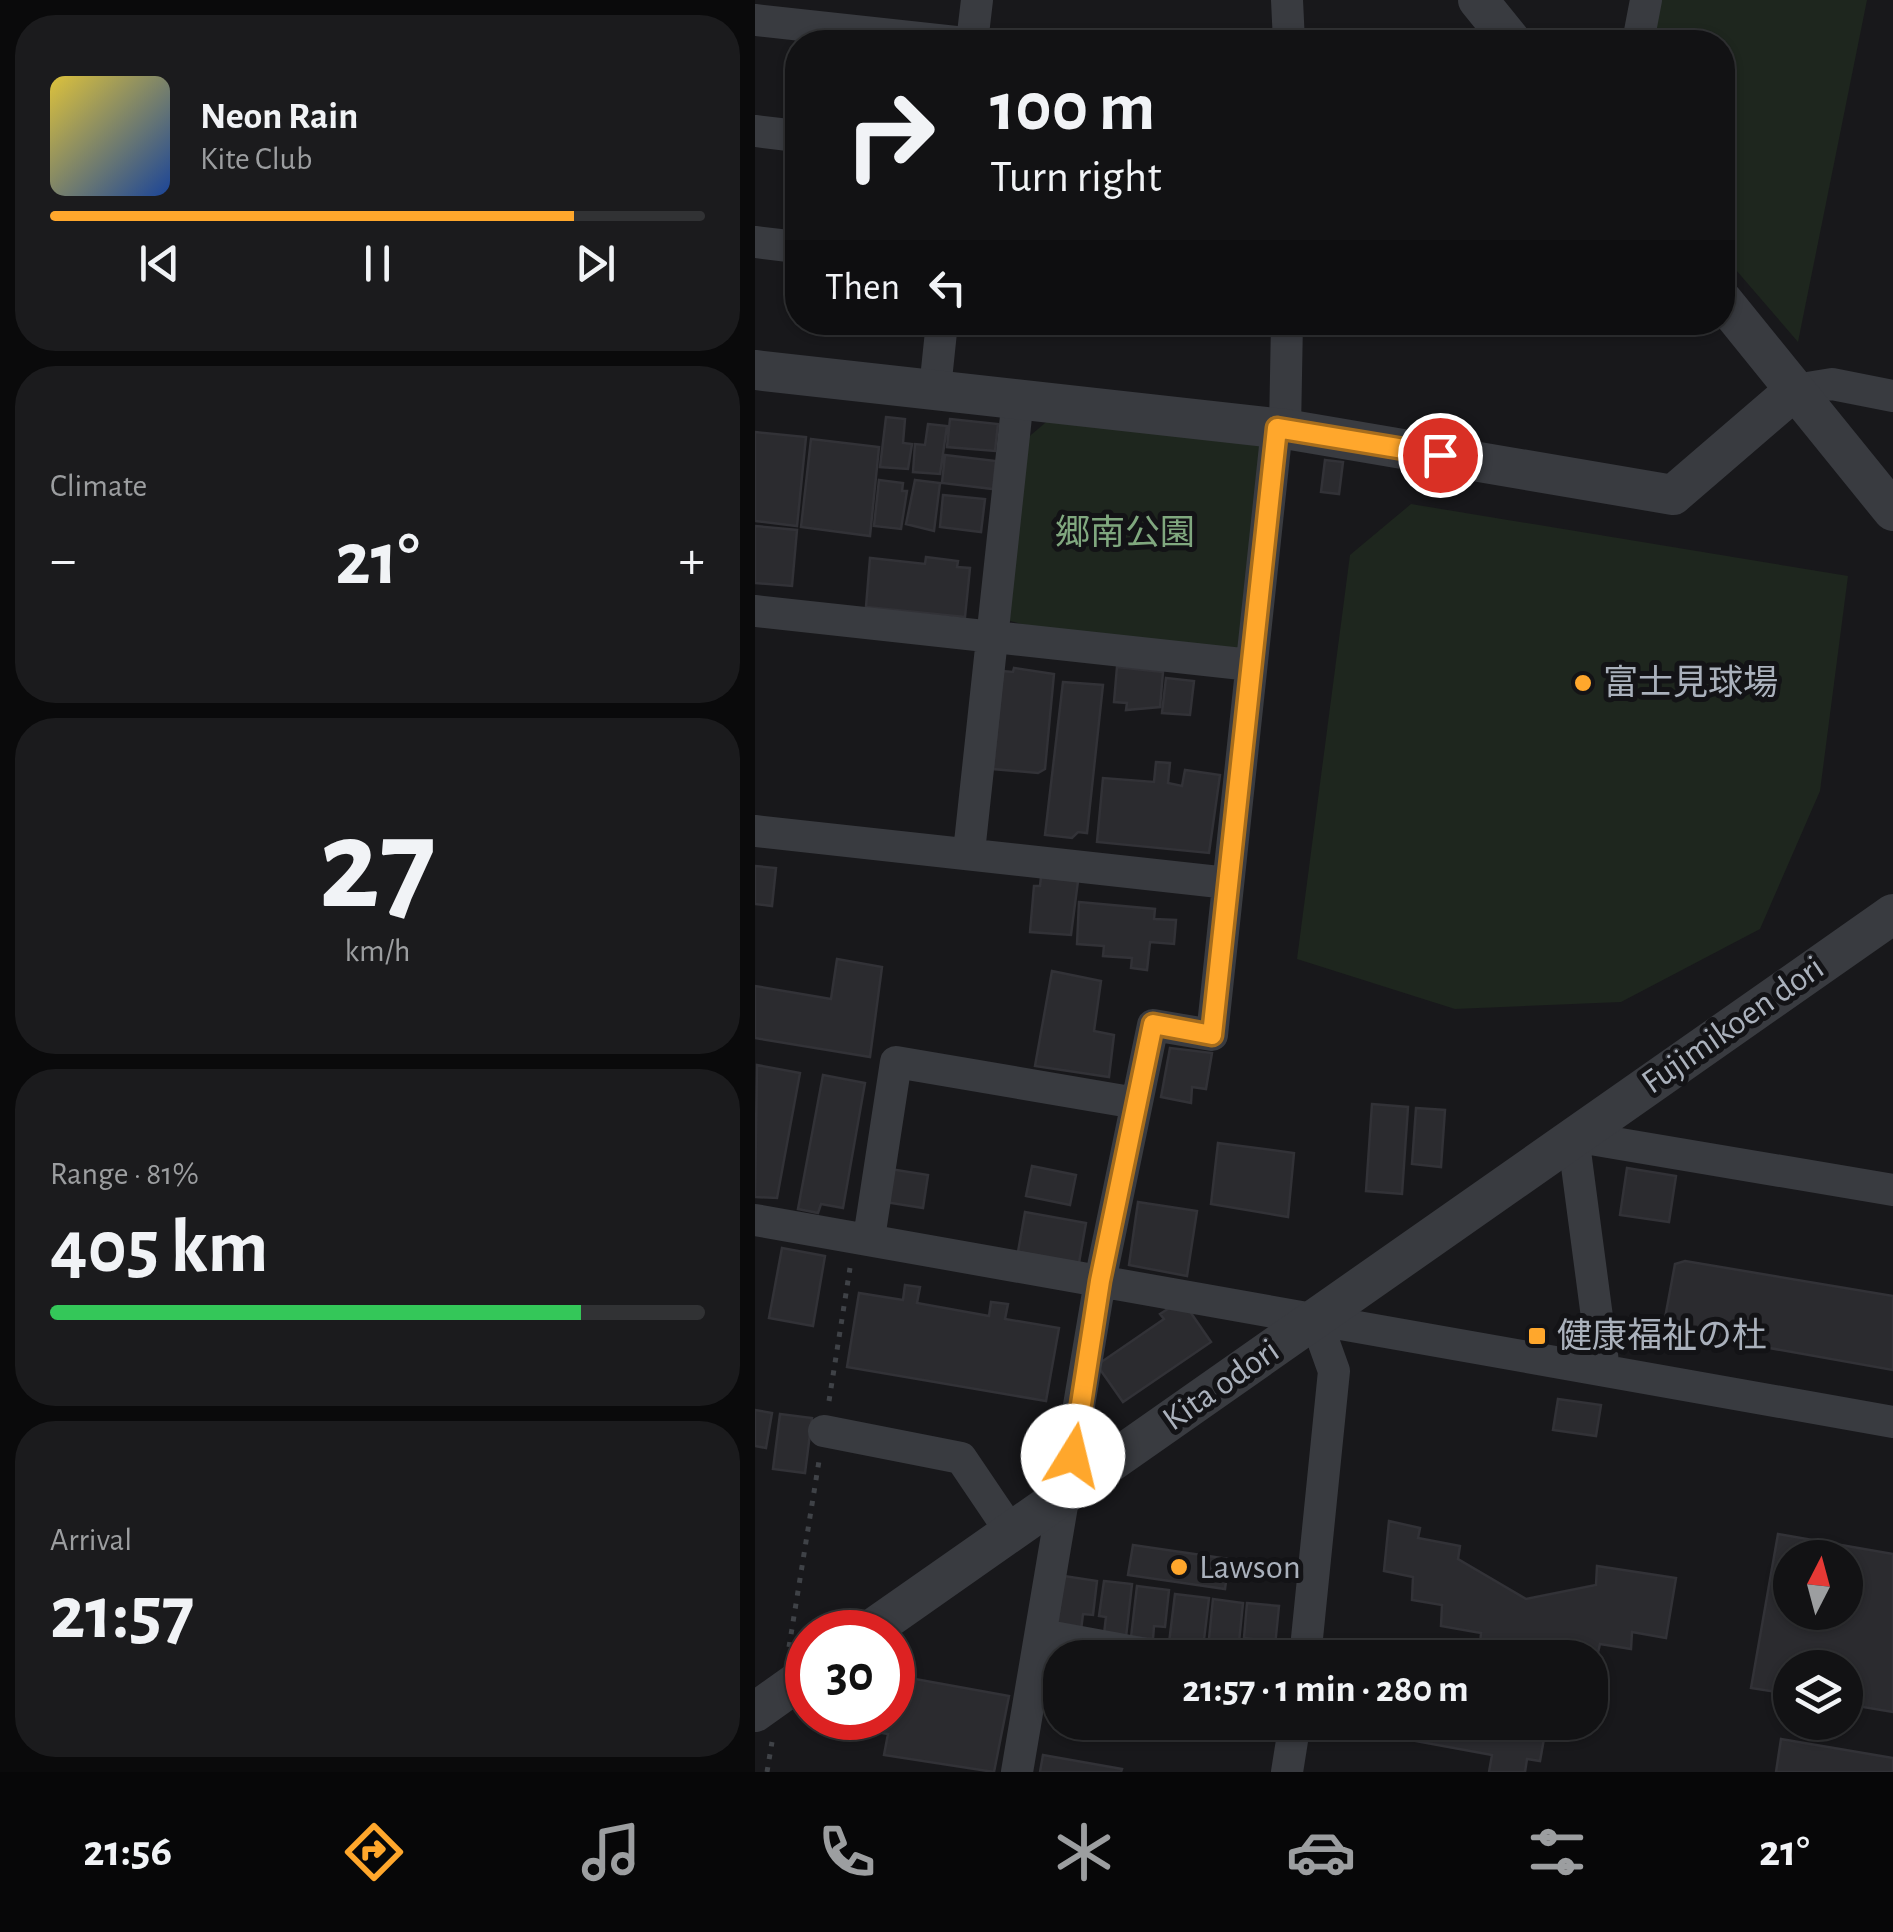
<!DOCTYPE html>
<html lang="en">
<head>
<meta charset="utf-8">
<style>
	body { margin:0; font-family:"Alegreya Sans","Noto Sans JP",sans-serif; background:#1b1b1d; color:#f1f3f6; height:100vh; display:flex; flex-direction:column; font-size:38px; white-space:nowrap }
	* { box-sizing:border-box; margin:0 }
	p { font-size:32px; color:#9c9ea0 }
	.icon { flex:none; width:55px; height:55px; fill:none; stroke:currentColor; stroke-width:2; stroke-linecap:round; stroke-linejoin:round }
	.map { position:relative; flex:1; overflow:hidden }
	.panel { display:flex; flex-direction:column; gap:15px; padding:15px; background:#0a0a0b; width:755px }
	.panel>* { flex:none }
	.top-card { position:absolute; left:30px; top:30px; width:950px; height:305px; border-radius:40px; box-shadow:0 2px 8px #0004,0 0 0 2px #313234; background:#121214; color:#f1f3f6; overflow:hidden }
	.needle { width:65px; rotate:6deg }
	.controls { position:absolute; left:1018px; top:1540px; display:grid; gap:20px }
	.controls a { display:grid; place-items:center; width:90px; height:90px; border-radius:50%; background:#121214; box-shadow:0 2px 8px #0004,0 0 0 2px #313234; font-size:50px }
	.speed { position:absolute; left:30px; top:1610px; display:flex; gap:20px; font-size:50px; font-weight:700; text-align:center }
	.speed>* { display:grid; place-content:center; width:130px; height:130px; border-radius:50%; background:#121214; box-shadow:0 2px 8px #0004,0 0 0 2px #313234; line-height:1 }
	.speed .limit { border:15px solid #d22; background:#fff; color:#111 }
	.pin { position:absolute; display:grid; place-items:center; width:85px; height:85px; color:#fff; margin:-42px; border:5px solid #fff; border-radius:50%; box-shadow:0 2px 10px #0007 }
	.me { position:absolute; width:110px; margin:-55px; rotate:9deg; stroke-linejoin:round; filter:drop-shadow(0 0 8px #0008) }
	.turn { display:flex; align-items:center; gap:35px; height:210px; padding:0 40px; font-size:45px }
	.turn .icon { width:130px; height:130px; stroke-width:2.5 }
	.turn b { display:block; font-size:70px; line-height:85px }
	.then { display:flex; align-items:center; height:95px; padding:0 40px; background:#0003; gap:20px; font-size:38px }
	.big { font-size:75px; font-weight:700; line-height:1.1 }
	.panel .tile { flex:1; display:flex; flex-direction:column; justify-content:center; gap:15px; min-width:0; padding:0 35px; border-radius:40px; background:#1b1b1d }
	.panel .dial { align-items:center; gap:0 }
	.dial b { font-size:130px; line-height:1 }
	.song { display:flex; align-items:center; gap:30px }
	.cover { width:120px; height:120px; border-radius:15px; background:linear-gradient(135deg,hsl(50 70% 55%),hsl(220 70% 35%)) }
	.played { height:10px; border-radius:5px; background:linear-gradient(90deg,#ffa72c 80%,#313234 80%) }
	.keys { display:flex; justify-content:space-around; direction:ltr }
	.heat { display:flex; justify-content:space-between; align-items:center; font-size:55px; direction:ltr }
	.charge { height:15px; border-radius:8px; background:linear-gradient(90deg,#34c759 81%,#313234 0) }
	.trip { position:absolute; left:288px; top:1640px; width:565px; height:100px; border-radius:40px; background:#121214; box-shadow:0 2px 8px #0004,0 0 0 2px #313234; font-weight:700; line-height:100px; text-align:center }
	.dock { display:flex; height:160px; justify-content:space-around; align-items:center; background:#070708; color:#9c9ea0 }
	.dock .icon { width:70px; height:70px }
	.dock .active { color:#ffa72c }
	.dock b { font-size:45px; color:#f1f3f6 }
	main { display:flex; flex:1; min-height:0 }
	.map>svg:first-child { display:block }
</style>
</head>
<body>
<main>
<section class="panel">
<div class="tile">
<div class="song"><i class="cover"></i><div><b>Neon Rain</b><p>Kite Club</p></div></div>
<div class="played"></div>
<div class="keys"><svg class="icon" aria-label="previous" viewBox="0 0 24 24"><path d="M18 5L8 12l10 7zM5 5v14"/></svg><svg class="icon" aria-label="pause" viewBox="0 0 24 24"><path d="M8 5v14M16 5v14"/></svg><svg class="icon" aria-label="next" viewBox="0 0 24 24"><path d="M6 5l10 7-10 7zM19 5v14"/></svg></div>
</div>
<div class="tile"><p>Climate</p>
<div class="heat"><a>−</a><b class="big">21°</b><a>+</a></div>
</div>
<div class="tile dial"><b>27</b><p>km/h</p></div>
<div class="tile"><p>Range · 81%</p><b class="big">405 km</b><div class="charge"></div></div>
<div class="tile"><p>Arrival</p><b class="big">21:57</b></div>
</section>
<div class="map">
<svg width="1138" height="1772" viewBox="0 0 1138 1772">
	<rect width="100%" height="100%" fill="#18181b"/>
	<path fill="#1e261e" d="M906,0H1112L1043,342L968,255V42H897Z
		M296,418L512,441L487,651L292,631L248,619L270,440Z
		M656,504L1093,576L1065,791L1005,929L866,1002L700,1009L542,959L595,555Z"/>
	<path fill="#2b2b2f" stroke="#323237" stroke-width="2.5" fill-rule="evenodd" d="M131,417L150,419L148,443L157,444L153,469L125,467Z
		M195,419L243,424L240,451L192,447Z
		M173,424L192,426L185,474L158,472L160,444L170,445Z
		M0,432L51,437L42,526L0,521Z
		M56,439L124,447L115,536L46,527Z
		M190,455L241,461L238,489L187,483Z
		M570,460L588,462L584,494L566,492Z
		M124,480L148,483L147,491H152L146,529L119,526Z
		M160,480L185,483L179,531L151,524Z
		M188,495L230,499L226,532L185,527Z
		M0,526L42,530L37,586L0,583Z
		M171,557L203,561L202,567L215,568L210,617L111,607L115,558L170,564Z
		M362,667L408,672L405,707L371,710L372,703L359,702Z
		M259,668L299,674L290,769L283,773L238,769L248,671L258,672Z
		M411,678L439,681L435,715L407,713Z
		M308,682L348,685L332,833L323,832L317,838L290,835Z
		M401,762L415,763L413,783L427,786L430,770L465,775L454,853L342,842L348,778L399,782Z
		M0,866L21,868L17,906L0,904Z
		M286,877L323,881L316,935L275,932L279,886H285Z
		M324,902L400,909L399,919L421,920L419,944L395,942L392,970L376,968L377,958L348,956L349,946L322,944Z
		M82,959L127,967L115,1057L0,1038V986L76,999Z
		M297,971L346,981L339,1031L359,1035L354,1077L280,1066Z
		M415,1048L457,1053L451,1089L437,1087L436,1103L406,1097Z
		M2,1065L45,1073L22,1198L0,1197Z
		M68,1075L110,1083L88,1208L66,1204L63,1213L43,1209Z
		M617,1104L653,1107L647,1194L611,1191Z
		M661,1108L690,1110L686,1167L657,1164Z
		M463,1143L539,1153L533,1217L456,1204Z
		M277,1166L321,1175L315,1205L271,1196Z
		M872,1168L921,1176L914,1222L865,1215Z
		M135,1169L173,1175L168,1208L130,1202Z
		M383,1202L442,1211L432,1276L374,1265Z
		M270,1212L331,1223L324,1263L263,1252Z
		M27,1248L70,1256L58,1326L14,1318Z
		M930,1261L1138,1296V1370L908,1329L920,1264Z
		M150,1285L165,1287L162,1303L234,1316L236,1302L253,1304L250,1319L304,1328L291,1401L92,1367L104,1293L148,1300Z
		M427,1300L456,1342L368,1402L342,1365L409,1319L405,1314Z
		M803,1399L846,1405L841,1436L798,1430Z
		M0,1410L17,1413L11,1448L0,1446Z
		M25,1414L57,1418L50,1473L18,1469Z
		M634,1521L665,1528L663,1538L705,1546L703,1559L771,1599L841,1585L842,1566L921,1578L911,1638L877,1632L876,1649L845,1644L840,1665L835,1664V1658H724L726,1633L686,1626L687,1605L657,1600L658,1577L629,1571Z
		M1023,1534L1138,1554V1712L1090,1704V1668H1035V1694L996,1688ZM1035,1558H1090V1612H1035Z
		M378,1545L474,1559L470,1589L373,1575Z
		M309,1576L342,1581L338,1615L328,1614L326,1630L302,1627Z
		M349,1581L377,1584L371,1637L349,1634L351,1617L344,1616Z
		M382,1586L414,1590L410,1627L399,1626L398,1639L376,1637Z
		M420,1594L454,1598L448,1648L414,1643Z
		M458,1599L488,1603L483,1652L453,1649Z
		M492,1603L524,1606L519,1656L497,1655L498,1639L489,1638Z
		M138,1675L254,1696L239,1772L129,1755L133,1734L121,1732L124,1718H138Z
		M591,1722H792L785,1761L772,1759L770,1772H734L737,1755L590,1728Z
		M1026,1739L1138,1758V1772H1021Z
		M288,1755L367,1769L366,1772H285Z"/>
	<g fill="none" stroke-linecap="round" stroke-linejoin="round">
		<path stroke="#3f4247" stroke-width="5" stroke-dasharray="5 8" stroke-linecap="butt" d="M74,1401L95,1268
			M34,1647L64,1461
			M12,1772L17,1742"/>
		<path stroke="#393b40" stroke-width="32" d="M532,0L534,42
			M0,20L201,42
			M217,42L222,0
			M883,42L891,0
			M0,131L42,136
			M0,242L42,247
			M180,389L187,322
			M1040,390L1077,384L1138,396
			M530,429L532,322
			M0,611L496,665
			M0,831L473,883
			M214,852L263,398
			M0,1220L1138,1422
			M114,1238L141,1062L381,1103
			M849,1370L818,1136L1138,1190
			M69,1431L206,1458L256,1532
			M287,1635L413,1658
			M550,1658L579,1371L560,1318
			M262,1772L345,1281L398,1025L457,1035L522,428
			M532,1772L540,1722"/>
		<path stroke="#393b40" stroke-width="40" d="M723,0L757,42
			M968,301L1138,511
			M0,370L530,429L918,495L1040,390
			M113,1632L1138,914
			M0,1712L52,1675"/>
	</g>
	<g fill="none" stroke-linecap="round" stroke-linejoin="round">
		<defs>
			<path id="route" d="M318,1456L345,1281L398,1024L457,1035L522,428L685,455"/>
		</defs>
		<use href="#route" stroke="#a66d1d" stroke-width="25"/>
		<use href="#route" stroke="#ffa72c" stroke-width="18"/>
	</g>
	<g fill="#ffa72c" stroke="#131316" stroke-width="4">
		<circle cx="828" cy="683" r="10"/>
		<rect x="772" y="1326" width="20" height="20" rx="5"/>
		<circle cx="424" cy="1567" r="10"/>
	</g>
	<g text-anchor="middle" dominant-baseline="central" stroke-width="10" stroke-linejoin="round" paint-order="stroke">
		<g font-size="35" fill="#80a87f" stroke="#131316">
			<text x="370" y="533">郷南公園</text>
		</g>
		<g font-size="35" fill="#aab1bc" stroke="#131316" text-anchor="start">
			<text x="848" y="683">富士見球場</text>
			<text x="802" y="1336">健康福祉の杜</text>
			<text x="444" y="1567">Lawson</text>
		</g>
		<g font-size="35" fill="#aab1bc" stroke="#131316">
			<text transform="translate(978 1025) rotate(-35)">Fujimikoen dori</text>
			<text transform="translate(466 1385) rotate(-35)">Kita odori</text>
		</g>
	</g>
</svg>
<div class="controls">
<a><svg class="needle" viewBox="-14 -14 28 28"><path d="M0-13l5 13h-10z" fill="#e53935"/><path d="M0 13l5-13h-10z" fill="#9c9ea0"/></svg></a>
<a><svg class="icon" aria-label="layers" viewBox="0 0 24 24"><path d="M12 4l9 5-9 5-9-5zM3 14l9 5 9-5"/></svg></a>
</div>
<div class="speed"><div class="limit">30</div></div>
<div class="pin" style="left:685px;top:455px;background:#d93025"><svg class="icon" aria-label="arrive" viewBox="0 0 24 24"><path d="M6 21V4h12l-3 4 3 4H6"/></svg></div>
<svg class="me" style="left:318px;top:1456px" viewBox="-20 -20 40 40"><circle r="19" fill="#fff"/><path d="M0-13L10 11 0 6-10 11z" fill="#ffa72c"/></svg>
<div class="trip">21:57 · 1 min · 280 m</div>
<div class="top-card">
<div class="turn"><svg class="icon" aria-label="right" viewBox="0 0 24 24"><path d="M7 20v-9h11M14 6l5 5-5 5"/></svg><div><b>100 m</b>Turn right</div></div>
<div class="then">Then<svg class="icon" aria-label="left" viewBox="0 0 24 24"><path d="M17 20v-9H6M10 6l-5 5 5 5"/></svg></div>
</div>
</div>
</main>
<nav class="dock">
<b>21:56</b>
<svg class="icon active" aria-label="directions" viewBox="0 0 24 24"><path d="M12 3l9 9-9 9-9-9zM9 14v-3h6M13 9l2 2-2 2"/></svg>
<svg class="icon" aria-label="music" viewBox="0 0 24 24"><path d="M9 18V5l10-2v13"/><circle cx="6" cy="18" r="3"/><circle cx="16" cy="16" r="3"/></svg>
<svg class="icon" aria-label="phone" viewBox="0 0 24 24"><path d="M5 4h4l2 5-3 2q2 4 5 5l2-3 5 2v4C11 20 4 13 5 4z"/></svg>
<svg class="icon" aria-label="climate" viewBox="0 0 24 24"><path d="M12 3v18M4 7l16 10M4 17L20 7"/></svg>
<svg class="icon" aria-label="car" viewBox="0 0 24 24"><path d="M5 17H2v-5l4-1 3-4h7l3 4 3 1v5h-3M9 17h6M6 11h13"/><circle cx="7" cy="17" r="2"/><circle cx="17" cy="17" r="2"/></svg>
<svg class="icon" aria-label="filters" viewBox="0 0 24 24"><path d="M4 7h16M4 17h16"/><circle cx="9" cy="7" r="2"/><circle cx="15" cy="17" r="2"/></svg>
<b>21°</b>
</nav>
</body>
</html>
